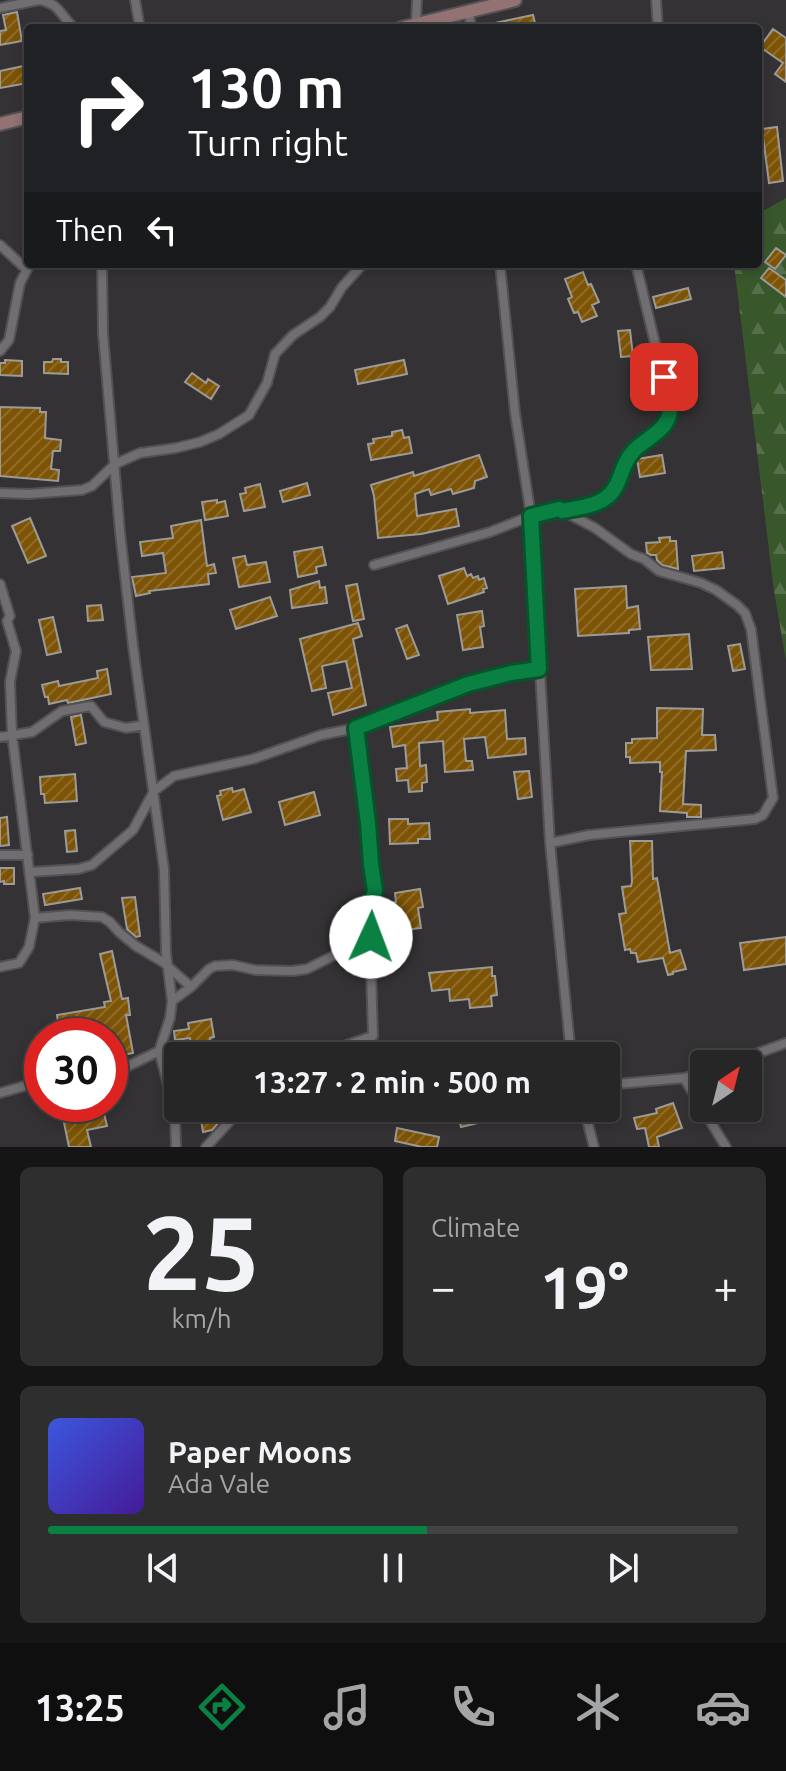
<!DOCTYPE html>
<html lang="en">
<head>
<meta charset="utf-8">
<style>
	body { margin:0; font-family:Ubuntu,sans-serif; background:#2f2e2f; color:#f1f3f6; height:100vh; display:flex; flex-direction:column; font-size:30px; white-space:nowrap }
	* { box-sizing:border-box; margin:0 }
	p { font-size:26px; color:#a4a5a7 }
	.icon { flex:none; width:44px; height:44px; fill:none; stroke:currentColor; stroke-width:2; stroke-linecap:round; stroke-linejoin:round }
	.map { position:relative; height:1147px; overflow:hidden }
	.details { display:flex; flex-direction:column; gap:20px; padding:20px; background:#151515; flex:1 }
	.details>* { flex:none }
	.guide { position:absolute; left:24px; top:24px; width:738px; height:244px; border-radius:8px; box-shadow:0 4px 12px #0003,0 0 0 2px #434344; background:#202124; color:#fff; overflow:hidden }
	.needle { width:52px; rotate:35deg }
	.fabs { position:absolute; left:690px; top:1050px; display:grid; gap:16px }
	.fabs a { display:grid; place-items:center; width:72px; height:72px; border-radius:8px; background:#272627; box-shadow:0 4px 12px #0003,0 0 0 2px #434344; font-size:40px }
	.speed { position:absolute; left:24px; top:1018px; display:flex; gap:16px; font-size:40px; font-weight:700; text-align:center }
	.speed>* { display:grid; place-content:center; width:104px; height:104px; border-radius:50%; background:#272627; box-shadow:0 4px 12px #0003,0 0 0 2px #434344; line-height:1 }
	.speed .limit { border:12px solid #d22; background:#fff; color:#111 }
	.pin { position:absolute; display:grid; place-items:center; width:68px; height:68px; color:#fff; margin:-34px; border-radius:16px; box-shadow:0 4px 12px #0006 }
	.me { position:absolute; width:88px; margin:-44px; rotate:2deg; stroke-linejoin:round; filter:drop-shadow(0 0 6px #0008) }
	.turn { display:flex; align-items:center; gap:28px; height:168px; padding:0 32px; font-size:36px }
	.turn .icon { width:104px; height:104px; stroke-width:2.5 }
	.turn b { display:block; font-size:56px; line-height:68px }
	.then { display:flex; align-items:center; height:76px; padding:0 32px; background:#0003; gap:16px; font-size:30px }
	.big { font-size:60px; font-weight:600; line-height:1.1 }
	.details .tile { flex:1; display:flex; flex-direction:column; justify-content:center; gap:12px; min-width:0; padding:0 28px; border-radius:12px; background:#2f2e2f }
	.details .dial { align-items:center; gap:0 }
	.dial b { font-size:104px; line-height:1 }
	.song { display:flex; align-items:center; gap:24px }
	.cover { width:96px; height:96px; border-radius:12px; background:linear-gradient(135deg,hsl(230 70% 55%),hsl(260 70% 35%)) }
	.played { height:8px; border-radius:4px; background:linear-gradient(90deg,#0b8043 55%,#434344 55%) }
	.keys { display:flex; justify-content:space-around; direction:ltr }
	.heat { display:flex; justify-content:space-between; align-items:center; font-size:44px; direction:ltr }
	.details .tiles { flex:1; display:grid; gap:20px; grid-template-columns:1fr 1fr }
	.tile:last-child { grid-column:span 2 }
	.trip { position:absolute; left:164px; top:1042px; width:456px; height:80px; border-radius:8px; background:#272627; box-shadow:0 4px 12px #0003,0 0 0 2px #434344; font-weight:600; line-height:80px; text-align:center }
	.menu { display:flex; height:128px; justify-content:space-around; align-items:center; background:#100f10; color:#a4a5a7 }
	.menu .icon { width:56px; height:56px }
	.menu .selected { color:#0b8043 }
	.menu b { font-size:36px; color:#f1f3f6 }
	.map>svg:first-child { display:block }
</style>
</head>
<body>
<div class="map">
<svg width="786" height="1147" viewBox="0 0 786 1147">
	<defs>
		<pattern id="forest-firs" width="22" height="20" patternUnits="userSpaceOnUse" patternTransform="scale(2)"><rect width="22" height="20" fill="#38582c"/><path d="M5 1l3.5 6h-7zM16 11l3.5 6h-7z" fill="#546f4a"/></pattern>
		<pattern id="building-hatch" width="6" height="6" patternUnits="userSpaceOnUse" patternTransform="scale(2)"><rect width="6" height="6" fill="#7d5405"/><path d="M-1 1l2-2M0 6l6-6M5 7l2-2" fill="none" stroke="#8f6c29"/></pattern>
	</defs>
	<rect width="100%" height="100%" fill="#343234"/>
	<path fill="url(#forest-firs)" d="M786,198V661L774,591L734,264H758V214Z"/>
	<path fill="url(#building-hatch)" stroke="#9d9b98" stroke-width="2" d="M17,12L22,41L0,45V31L6,30L3,15Z
		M533,15L535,23L511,28H490V24Z
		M773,29L786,38V82L775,74L783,63L760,47Z
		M28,65V83L0,88V71Z
		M777,127L783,181L769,183L762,129Z
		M776,248L786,255L775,269L765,262Z
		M769,268L786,280V297L761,278Z
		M583,272L588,285L591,284L599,302L592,305L597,316L582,322L578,312L574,313L568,299L572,297L565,279Z
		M688,288L691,299L656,308L653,297Z
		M630,330L633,356L621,357L618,331Z
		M53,359H61V362H68V374L44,373V362H52Z
		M5,360L22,361V376L0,375V363H5Z
		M404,360L407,374L358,384L355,370Z
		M192,373L206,383L208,379L219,386L211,399L185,382Z
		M0,407L40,408V412H46L45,438L61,440L60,451H53L51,469L59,470L58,481L0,476Z
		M402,430L404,438L409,437L412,453L371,460L368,444L374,443L373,439L392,436V432Z
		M479,455L487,477L475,481L474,488L453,494L451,489L431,495L429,489L415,494L417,516L456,509L459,526L421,534L378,538L374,496L371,485L413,472L414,476Z
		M662,455L665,473L640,477L637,459Z
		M307,483L310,495L283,502L280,491Z
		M260,484L265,507L244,511L240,494L246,493L245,488Z
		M217,500V503L225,501L228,516L205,520L202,502Z
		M30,518L46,556L28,563L12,526Z
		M201,520L207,566L214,564L216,573L208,574L209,584L149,591L150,593L136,596L132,577L166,573L163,553L142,556L140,542L173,538L171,526Z
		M670,537V541H676L678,569L662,565L657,560L656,555H651L647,553L646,543L660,542L659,538Z
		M322,547L326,565L316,567L317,573L298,577L294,552Z
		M722,552L724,568L694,571L692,556Z
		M245,556L247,565L266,562L270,582L239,587L233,558Z
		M464,568L467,576L471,574L473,578L478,576L479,580L484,578L487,588L483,589L484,592L448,604L439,576Z
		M319,581L320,588L325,587L327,603L292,608L290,590Z
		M357,584L364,619L353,621L346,586Z
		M626,586L627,608L638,606L640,629L629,630V633L578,636L575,589Z
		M270,597L277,616L236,629L230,610Z
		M101,605L103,620L88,621L87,606Z
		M482,611L484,626L480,627L483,647L463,650L457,615Z
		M53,617L61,652L47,655L39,620Z
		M358,623L362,636L353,639L366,705L333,715L328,693L352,688L346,661L322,666L326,688L312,691L300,639Z
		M407,625L419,655L407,659L396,629Z
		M689,634L692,669L651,670L648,637Z
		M740,644L745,669L733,671L728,646Z
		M107,669L111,694L68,703L67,700L49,704L48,697H45L42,685L58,681L59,686L98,678L97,671Z
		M657,708L703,709L702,735H715L716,750L686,751L683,804L701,805V817H687V813L660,811L662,772H660V762L630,763V757H626V743H632V739L657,738Z
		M470,709V713L505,710L507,739L525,738L526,754L488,758L485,737L464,739L466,761H472L473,770L445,772L443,741L419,743L420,766L426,765L427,782L422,783V791L409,792L408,780L397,781L396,769L407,768L405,745L393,747L390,727L438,720L437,712Z
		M81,715L86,743L76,745L71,717Z
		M529,771L532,797L518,799L514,772Z
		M75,774L77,801L45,803L44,794H41L40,777Z
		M232,788L233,792L244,789L251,812L223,820L217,796L221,795L220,791Z
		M314,792L320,815L285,825L279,802Z
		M7,817L9,845L0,846V818Z
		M389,819H408V824L429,823L430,839H418V843L390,844Z
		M75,830L77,851L67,852L65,831Z
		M630,841H652L653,879L657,878L670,953L680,950L686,969L673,972V974L668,975L663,958L638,962L636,953H631L630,949L625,950L619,914L626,913L622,887L631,886L632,882Z
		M0,868H14V884H4V881L0,882Z
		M80,888L82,899L45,905L43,894Z
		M420,889L423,907L418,908L421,928L399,931L394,902H396L395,893Z
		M135,897L140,936L136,937L127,929L122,898Z
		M786,937V964L744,970L740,943Z
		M112,951L122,999L128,998L130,1015H126L133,1053L113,1057L109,1028L91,1031L92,1034L76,1036L75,1033L60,1036L57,1015L105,1007L104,1002L111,1001L100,954Z
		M492,967V976H495L497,995L491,996L492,1006L470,1008L469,999L450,1001L449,989L432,991L429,973Z
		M211,1019L214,1037L210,1038L213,1055L193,1056L190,1038L175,1040L174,1031L189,1029L188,1023Z
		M673,1103L682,1128L657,1137L659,1147H649L645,1128L637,1129L634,1118L657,1113L656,1109Z
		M50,1104H64L65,1110L93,1104L94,1110L103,1109L107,1126L87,1130L91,1147H69L62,1113L51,1114Z
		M199,1108H217V1111L219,1110L221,1120L212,1130L203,1132Z
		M462,1108H482V1111L489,1109L491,1120L461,1127L457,1111L463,1110Z
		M397,1128L439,1137L437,1147H422L395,1141Z"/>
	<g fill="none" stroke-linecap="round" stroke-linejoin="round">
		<defs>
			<path id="street" d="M40,0C60,4 60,15 74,28
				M135,0L140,28
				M656,0L658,28
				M0,8L39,0
				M469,12L471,28
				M416,23L417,0
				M0,245L26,269
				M102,264L103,334L120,532L133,646L164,869L166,953L172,1001L170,1018L159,1051L171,1096L175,1116L176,1147
				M500,264L515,413L531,516L550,843L571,1056
				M0,351L9,340L20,283L30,264
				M0,493L28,494L82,490L92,486L115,464L140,453L176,448L200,442L219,434L249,415L267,383L275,354L293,335L320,317L330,307L342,287L363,264
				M563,511C574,508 589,507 600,502C619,494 619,469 630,454C639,442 656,438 665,426C671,419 669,410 669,402L636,264
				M374,565L490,532L531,516L559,509L595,528L631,554L644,559L659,571L701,583L716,590L737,605L745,613L751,629L773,798L763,815L755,819L589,835L550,843
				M0,584L10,616L7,621L16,651L10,682L12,734L35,918L29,947L19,963L0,967
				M0,737L32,732L62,711L91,706L104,722L126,728L144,725
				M0,855H28
				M31,872L78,869L92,865L133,830L154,791L174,776L253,759L321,735L356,728L468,684L511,673L539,669
				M35,918L70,915L102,917L110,922L119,932L136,946L163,962L191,987
				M172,1001L191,987L209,969L215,966L233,965L255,970L292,971L307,969L337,954L371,952
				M315,1056L373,1036L369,907C376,885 372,880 370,858C368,815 362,771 356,728
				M728,1064L786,1043
				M110,1070L122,1069L159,1051
				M684,1078L726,1147
				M606,1085L684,1078L704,1072
				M0,1093L42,1081
				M584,1108L594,1147
				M206,1147L242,1108"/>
			<path id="secondary" d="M401,28L515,0
				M0,124L28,117"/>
		</defs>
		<use href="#street" stroke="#535153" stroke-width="12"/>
		<use href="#secondary" stroke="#535153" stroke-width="16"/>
		<use href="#street" stroke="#706e71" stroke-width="8"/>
		<use href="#secondary" stroke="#927273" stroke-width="12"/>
	</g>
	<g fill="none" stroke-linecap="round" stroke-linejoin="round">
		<defs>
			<path id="route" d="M371,937L369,907L375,891L371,864L368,823L356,728L468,684L511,673L539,669L531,516L559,509L562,511C581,507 606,506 616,486C622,475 623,463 632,453C637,446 645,442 651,437C678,418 670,406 664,377"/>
		</defs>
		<use href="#route" stroke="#07532c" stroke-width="20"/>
		<use href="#route" stroke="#0b8043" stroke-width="14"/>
	</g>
</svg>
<div class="fabs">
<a><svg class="needle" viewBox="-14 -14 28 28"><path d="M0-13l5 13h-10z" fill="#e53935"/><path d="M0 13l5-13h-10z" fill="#a4a5a7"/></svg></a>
</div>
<div class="speed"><div class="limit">30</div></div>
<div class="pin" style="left:664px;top:377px;background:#d93025"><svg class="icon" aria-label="arrive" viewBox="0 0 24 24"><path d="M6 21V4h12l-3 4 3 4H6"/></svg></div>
<svg class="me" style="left:371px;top:937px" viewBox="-20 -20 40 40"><circle r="19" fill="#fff"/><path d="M0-13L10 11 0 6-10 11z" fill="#0b8043"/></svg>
<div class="trip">13:27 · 2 min · 500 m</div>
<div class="guide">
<div class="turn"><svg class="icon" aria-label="right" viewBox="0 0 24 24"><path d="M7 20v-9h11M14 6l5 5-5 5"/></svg><div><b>130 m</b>Turn right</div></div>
<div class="then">Then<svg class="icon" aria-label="left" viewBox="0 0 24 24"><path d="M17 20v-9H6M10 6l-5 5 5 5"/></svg></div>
</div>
</div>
<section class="details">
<div class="tiles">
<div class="tile dial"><b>25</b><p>km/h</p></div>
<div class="tile"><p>Climate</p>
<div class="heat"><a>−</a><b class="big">19°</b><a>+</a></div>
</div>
<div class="tile">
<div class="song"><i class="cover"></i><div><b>Paper Moons</b><p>Ada Vale</p></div></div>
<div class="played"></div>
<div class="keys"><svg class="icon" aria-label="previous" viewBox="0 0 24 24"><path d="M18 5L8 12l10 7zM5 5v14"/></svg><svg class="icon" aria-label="pause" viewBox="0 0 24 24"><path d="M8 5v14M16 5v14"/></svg><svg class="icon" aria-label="next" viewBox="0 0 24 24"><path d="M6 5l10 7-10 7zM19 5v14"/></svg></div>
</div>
</div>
</section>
<nav class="menu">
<b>13:25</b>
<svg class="icon selected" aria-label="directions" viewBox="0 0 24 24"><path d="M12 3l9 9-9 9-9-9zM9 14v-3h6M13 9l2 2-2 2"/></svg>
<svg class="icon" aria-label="music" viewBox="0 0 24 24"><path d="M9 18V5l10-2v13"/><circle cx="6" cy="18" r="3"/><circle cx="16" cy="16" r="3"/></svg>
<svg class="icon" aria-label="phone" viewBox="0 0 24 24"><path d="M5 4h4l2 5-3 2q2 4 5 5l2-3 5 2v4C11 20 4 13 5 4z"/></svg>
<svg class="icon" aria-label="climate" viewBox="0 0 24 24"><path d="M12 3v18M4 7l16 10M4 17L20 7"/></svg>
<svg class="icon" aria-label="car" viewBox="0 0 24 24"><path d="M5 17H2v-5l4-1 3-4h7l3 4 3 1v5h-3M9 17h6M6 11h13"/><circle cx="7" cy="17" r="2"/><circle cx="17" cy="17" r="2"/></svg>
</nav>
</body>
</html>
